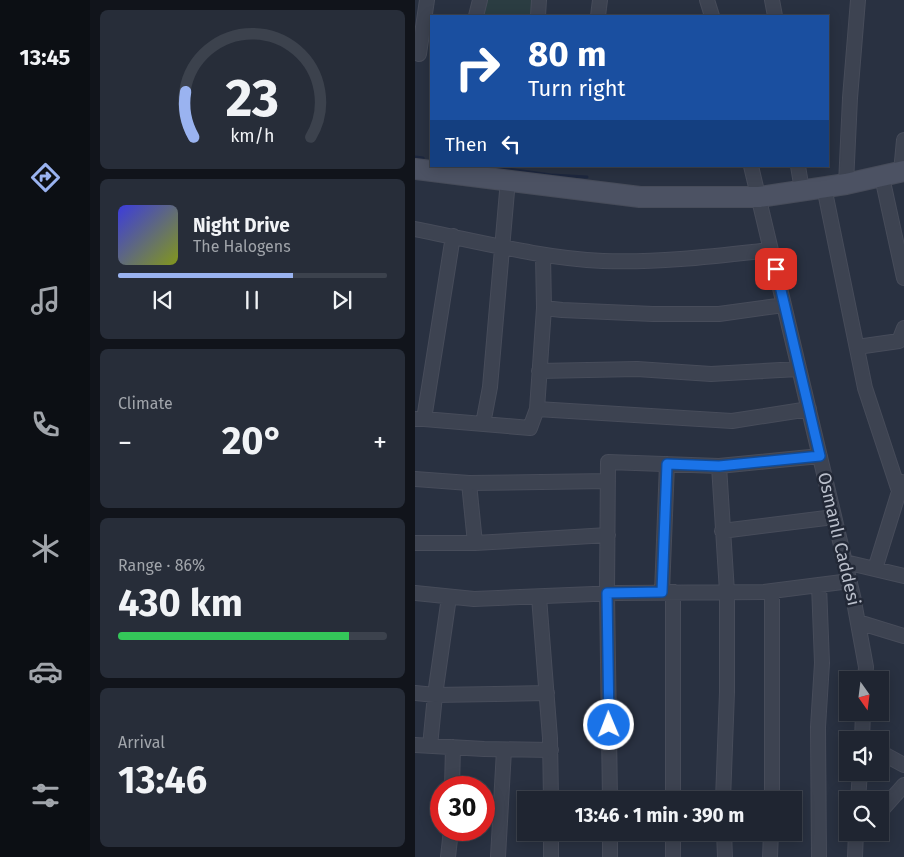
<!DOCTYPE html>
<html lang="en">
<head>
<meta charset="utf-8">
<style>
	body { margin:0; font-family:"Fira Sans",sans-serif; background:#272d39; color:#f1f3f6; height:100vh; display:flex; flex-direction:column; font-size:19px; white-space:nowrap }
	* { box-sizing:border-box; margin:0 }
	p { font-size:16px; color:#a1a5ab }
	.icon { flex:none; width:28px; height:28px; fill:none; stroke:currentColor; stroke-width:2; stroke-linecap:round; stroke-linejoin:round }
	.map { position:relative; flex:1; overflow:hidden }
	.side { display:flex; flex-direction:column; gap:10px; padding:10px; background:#11141b; width:325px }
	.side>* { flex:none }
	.hud { position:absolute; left:15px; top:15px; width:399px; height:152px; border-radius:0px; box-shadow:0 2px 12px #0003,0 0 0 1px #3c424d; background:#1a4fa0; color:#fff; overflow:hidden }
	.needle { width:32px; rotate:166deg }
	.tools { position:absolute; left:424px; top:671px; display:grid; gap:10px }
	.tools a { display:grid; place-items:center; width:50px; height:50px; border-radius:0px; background:#1f2531; box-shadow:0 2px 12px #0003,0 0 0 1px #3c424d; font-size:25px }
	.speed { position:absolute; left:15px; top:776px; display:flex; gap:10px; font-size:25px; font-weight:700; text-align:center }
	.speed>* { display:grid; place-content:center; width:65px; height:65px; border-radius:50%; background:#1f2531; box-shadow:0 2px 12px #0003,0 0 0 1px #3c424d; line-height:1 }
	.speed .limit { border:8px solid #d22; background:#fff; color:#111 }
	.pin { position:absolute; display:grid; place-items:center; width:42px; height:42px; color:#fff; margin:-21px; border-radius:10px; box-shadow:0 2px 8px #0006 }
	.me { position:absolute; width:55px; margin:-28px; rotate:359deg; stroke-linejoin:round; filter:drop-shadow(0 0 4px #0008) }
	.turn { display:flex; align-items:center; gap:18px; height:105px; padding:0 15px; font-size:22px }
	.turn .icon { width:65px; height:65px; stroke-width:2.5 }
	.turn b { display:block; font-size:35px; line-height:42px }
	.then { display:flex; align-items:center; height:48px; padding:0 15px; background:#0003; gap:10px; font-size:19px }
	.big { font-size:38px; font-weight:700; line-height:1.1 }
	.side .widget { flex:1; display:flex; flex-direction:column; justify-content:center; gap:8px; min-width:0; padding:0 18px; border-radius:8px; background:#272d39 }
	.side .dial { align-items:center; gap:0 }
	.dial svg { height:130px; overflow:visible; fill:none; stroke:#3c424d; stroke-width:7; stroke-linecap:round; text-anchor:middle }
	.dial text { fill:#f1f3f6; stroke:none }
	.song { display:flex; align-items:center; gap:15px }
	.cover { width:60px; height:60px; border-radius:8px; background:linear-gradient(135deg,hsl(240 70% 55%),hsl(70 70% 35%)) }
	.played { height:5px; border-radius:2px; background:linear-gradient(90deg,#9ab3f0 65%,#3c424d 65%) }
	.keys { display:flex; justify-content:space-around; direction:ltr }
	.heat { display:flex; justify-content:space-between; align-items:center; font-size:28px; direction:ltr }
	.charge { height:8px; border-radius:4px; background:linear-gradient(90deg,#34c759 86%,#3c424d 0) }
	.trip { position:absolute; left:102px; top:791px; width:285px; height:50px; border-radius:0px; background:#1f2531; box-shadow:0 2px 12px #0003,0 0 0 1px #3c424d; font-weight:700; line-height:50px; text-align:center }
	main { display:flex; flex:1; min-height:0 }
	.tabs { display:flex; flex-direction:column; width:90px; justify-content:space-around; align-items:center; background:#0c0f14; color:#a1a5ab }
	.tabs .icon { width:35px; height:35px }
	.tabs .active { color:#9ab3f0 }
	.tabs b { font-size:22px; color:#f1f3f6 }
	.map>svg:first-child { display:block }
</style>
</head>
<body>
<main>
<nav class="tabs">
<b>13:45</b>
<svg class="icon active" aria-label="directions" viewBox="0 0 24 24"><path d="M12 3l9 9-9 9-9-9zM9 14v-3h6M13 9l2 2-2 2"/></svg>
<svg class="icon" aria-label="music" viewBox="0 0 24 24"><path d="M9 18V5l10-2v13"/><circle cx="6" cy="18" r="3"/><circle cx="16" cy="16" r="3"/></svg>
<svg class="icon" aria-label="phone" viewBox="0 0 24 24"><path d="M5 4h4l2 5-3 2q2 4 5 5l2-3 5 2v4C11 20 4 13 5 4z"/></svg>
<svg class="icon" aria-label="climate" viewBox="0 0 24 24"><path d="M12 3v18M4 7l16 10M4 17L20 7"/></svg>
<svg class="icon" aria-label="car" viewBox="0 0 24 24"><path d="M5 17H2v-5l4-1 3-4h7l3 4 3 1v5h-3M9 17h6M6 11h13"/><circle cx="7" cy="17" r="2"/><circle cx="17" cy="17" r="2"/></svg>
<svg class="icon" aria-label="filters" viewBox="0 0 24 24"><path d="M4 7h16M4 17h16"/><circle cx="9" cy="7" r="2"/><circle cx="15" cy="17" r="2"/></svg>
</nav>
<section class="side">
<div class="widget dial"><svg viewBox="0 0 100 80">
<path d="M14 69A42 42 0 1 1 86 69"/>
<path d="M14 69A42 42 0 0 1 9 41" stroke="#9ab3f0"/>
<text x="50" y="56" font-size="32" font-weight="700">23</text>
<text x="50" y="72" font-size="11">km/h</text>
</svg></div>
<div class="widget">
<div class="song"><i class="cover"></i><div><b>Night Drive</b><p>The Halogens</p></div></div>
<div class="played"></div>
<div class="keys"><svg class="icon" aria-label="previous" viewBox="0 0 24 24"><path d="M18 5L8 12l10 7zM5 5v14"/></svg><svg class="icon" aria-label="pause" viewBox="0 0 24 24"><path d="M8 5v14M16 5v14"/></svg><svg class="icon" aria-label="next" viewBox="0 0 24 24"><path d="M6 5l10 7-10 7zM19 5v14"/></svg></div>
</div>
<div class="widget"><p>Climate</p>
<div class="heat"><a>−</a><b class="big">20°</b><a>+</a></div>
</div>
<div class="widget"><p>Range · 86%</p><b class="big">430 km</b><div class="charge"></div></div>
<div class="widget"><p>Arrival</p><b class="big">13:46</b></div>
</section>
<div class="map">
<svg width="489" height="857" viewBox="0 0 489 857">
	<rect width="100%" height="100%" fill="#293141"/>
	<path fill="#2b3d42" d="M65,0H124L122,16H60Z"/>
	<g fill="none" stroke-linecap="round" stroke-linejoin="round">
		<path stroke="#1d273e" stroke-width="3" d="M0,157L8,158
			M71,166L136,175L172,177"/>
		<defs>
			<path id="street" d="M292,0L297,16
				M357,0L360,16
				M61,16L65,0
				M123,16L124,0
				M183,16L185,0
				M4,54L12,0
				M336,166L438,596L451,667L450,680
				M383,166L387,190
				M486,172L489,140
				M467,177L489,278
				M431,184L435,98L443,0
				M409,187L450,388L484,491
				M0,229C62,241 125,258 188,261C244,263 301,256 356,250
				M129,308L147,310L238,314H304L369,305
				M442,347L484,341L489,328
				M124,371L222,369L296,374L384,369
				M122,409L317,421L394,409
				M0,419H9L115,428L122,409L129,308L128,255
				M9,419L38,236
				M68,424L75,387L93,180
				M304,466L312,592V692L308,800
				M0,479L54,483L60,543
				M54,483L193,481
				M307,531L419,517
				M0,543H60L193,535
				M430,562L489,576
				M460,569L487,482
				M404,585L407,663L403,727L404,857
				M247,592L252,464
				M258,592V800
				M0,593L59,599L203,593L349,592L435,581
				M124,597L135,738L136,800
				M443,622L489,636
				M0,693L20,695L132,693
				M447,740L448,712
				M0,745L69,749L136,750
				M15,746L20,695L34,597
				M465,752L489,765
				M37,788L38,747
				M195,800L192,593L193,462L304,466L405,456
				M357,800V591
				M443,800L445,772
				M465,812L489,785
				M136,832V857
				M195,832V857
				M258,832V857
				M309,832L310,857
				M33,857L36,830
				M83,857L89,750
				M355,857L356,832
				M440,857L441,832"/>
			<path id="secondary" d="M0,169L225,197H344L431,184L489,171"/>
		</defs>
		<use href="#street" stroke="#474c5a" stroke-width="16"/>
		<use href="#secondary" stroke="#474c5a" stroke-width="22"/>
		<use href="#street" stroke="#3d4351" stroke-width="14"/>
		<use href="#secondary" stroke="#4c5263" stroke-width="20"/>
	</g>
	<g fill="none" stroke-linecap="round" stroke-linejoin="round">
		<defs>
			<path id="route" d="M194,725L192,593L247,592L252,464L304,466L405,456L361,269"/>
		</defs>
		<use href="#route" stroke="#114b97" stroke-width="12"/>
		<use href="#route" stroke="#1a73e8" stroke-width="9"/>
	</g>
	<g text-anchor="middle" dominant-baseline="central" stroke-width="5" stroke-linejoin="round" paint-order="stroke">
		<g font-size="18" fill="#babfcb" stroke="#222836">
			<text transform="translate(424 539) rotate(77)">Osmanlı Caddesi</text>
		</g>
	</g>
</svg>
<div class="tools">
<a><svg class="needle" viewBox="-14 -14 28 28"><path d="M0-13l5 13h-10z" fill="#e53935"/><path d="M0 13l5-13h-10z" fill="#a1a5ab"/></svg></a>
<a><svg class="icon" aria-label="sound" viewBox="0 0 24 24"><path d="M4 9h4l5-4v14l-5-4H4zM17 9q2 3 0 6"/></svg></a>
<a><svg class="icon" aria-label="search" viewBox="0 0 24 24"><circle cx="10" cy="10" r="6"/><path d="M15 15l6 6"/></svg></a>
</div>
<div class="speed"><div class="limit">30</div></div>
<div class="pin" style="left:361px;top:269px;background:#d93025"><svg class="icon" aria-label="arrive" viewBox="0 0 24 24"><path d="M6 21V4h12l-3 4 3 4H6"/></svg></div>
<svg class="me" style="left:194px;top:725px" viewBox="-20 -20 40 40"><circle r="17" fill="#1a73e8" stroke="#fff" stroke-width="3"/><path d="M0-11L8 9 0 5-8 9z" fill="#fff"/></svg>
<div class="trip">13:46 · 1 min · 390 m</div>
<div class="hud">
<div class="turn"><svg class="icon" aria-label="right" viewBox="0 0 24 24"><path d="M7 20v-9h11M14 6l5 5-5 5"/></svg><div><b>80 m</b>Turn right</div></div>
<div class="then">Then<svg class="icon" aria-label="left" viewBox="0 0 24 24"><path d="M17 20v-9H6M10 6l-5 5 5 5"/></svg></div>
</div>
</div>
</main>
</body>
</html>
